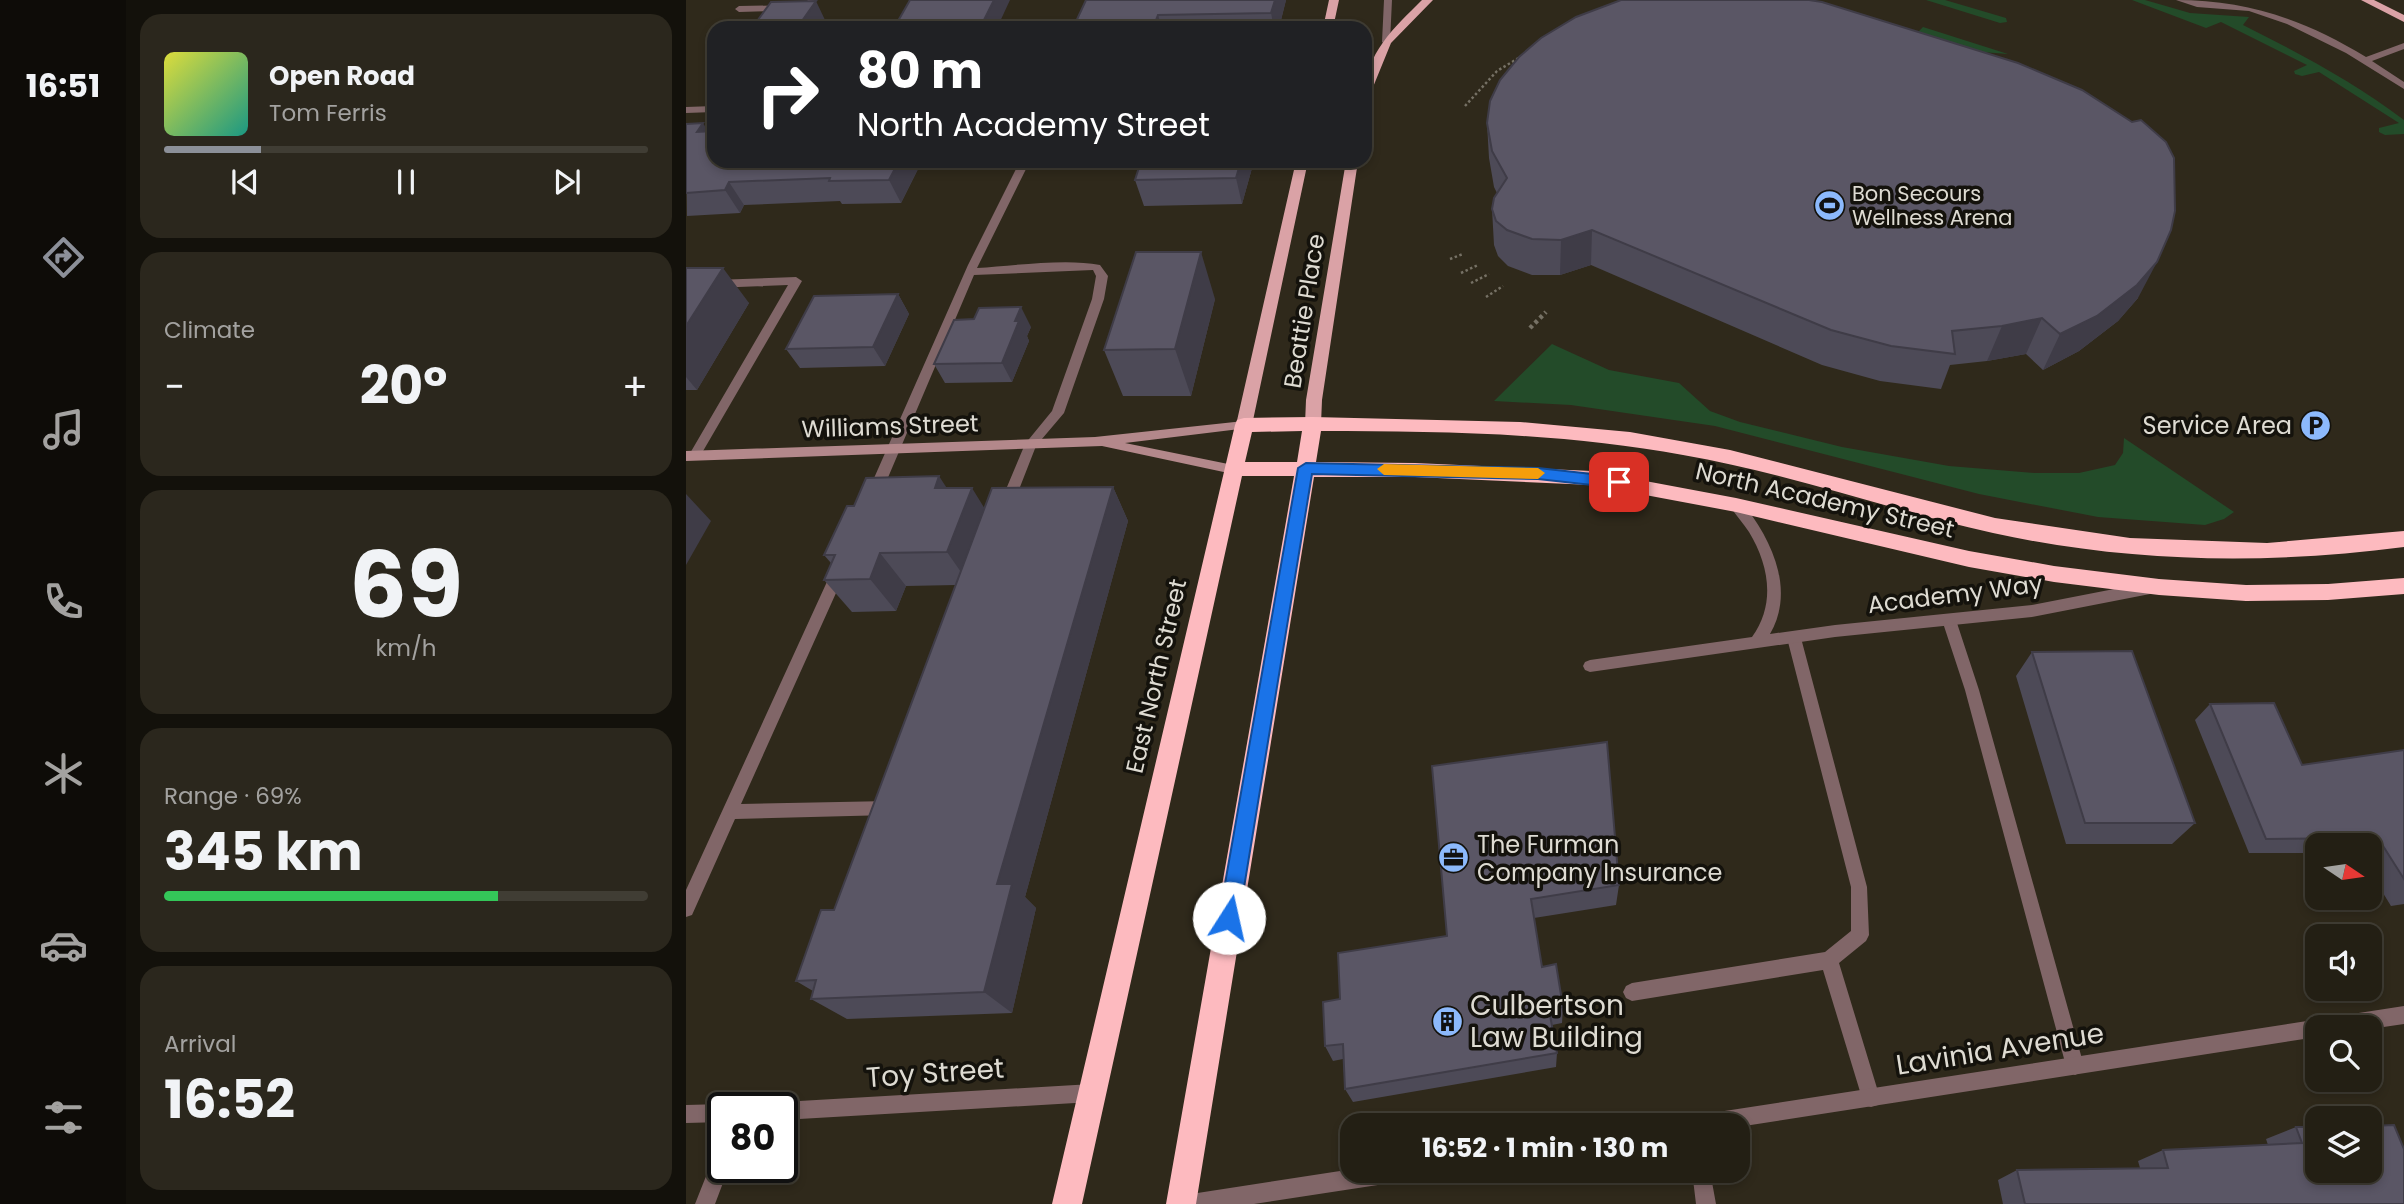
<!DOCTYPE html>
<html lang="en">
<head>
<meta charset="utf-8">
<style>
	body { margin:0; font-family:Poppins,sans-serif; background:#2b271d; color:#f1f3f6; height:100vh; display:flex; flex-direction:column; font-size:26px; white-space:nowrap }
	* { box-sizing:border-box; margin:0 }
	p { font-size:23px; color:#a3a2a0 }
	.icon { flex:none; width:38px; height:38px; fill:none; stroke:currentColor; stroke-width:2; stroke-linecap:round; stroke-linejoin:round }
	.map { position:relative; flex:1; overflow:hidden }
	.side { display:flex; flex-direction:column; gap:14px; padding:14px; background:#13110b; width:560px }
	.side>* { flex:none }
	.hud { position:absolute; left:21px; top:21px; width:665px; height:147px; border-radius:21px; box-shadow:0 4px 10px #0003,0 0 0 2px #403d34; background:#202124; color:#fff; overflow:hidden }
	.needle { width:46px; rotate:103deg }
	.tools { position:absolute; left:1619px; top:833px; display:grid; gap:14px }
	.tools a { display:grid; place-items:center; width:77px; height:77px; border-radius:14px; background:#231f14; box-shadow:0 4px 10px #0003,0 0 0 2px #403d34; font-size:35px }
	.speed { position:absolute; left:21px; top:1092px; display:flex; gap:14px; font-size:35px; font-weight:700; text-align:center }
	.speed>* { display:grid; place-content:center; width:91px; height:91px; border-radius:50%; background:#231f14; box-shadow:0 4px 10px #0003,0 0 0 2px #403d34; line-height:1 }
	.speed .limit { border:4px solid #111; border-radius:10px; background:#fff; color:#111 }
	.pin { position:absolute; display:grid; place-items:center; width:60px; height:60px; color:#fff; margin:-30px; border-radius:14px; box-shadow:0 4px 10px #0006 }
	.me { position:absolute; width:77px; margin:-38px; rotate:10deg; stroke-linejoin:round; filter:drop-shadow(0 0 5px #0008) }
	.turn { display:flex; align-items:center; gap:24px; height:147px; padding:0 35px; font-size:32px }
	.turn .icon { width:91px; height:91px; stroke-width:2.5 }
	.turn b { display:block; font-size:49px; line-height:60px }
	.big { font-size:52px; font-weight:700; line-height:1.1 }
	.side .tile { flex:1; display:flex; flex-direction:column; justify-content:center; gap:10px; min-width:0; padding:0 24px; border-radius:21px; background:#2b271d }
	.side .dial { align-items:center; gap:0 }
	.dial b { font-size:91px; line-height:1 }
	.song { display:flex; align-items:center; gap:21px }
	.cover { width:84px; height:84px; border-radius:10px; background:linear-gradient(135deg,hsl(60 70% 55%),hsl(170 70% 35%)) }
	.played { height:7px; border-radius:4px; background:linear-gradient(90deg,#8c9099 20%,#403d34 20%) }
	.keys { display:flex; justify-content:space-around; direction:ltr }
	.heat { display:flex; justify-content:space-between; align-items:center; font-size:38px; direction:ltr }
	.charge { height:10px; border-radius:5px; background:linear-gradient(90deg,#34c759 69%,#403d34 0) }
	.trip { position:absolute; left:654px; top:1113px; width:410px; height:70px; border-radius:21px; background:#231f14; box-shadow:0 4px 10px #0003,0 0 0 2px #403d34; font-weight:700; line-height:70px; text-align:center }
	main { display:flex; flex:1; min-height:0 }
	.menu { display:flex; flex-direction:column; width:126px; justify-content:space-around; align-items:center; background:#0e0c08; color:#a3a2a0 }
	.menu .icon { width:49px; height:49px }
	.menu .active { color:#8c9099 }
	.menu b { font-size:32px; color:#f1f3f6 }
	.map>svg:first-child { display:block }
</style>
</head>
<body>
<main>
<nav class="menu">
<b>16:51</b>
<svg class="icon active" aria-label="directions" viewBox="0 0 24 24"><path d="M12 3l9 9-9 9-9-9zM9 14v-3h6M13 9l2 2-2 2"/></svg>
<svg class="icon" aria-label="music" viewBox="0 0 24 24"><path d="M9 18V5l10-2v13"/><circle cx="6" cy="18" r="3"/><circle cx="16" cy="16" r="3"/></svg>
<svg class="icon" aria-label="phone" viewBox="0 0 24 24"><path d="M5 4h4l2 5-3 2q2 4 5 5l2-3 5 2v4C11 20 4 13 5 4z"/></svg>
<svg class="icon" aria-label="climate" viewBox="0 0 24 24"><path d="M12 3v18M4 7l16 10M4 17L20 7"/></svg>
<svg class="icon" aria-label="car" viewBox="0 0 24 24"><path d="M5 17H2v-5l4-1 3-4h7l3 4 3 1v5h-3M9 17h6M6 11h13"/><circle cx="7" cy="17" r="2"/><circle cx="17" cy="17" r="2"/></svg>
<svg class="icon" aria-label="filters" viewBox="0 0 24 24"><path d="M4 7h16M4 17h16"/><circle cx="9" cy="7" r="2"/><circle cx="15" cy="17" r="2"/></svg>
</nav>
<section class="side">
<div class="tile">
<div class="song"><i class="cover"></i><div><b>Open Road</b><p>Tom Ferris</p></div></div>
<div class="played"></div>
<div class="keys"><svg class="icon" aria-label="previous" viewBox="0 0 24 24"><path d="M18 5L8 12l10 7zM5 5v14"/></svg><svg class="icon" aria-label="pause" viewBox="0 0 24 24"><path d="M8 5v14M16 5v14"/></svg><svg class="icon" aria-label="next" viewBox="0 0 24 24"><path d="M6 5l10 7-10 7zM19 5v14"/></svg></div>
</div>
<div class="tile"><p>Climate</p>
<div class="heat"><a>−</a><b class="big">20°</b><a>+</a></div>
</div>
<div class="tile dial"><b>69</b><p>km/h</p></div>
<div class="tile"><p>Range · 69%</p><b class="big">345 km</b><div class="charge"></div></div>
<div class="tile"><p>Arrival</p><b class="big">16:52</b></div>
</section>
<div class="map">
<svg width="1718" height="1204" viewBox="0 0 1718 1204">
	<rect width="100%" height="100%" fill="#2f291b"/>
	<path fill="#234b29" d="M1240,0H1259L1320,18L1321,22L1314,23Z
		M1446,0H1459L1504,13L1563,17L1557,25C1613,53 1668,82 1718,120V134L1699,135L1693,132V128L1713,123L1633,72L1616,76L1609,74L1608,71L1621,65L1535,22L1520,28Z
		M1237,27L1322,54L1283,51L1228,36Z
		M866,344L923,370L993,383L1024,411L1054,422L1156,447L1263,466L1349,473H1393L1429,465L1437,453L1438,438L1548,512L1538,519L1519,525L1412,517L1293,494L1029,426L885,405L808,401Z"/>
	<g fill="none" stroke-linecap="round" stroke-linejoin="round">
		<path stroke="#767165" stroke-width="2.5" stroke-dasharray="2.5 2.5" stroke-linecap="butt" d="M779,106L811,71L836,56
			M764,259L777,254
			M775,273L792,265
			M785,283L803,274
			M800,297L817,286"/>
		<path stroke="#767165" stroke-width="4.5" stroke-dasharray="3.5 3.5" stroke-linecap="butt" d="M844,328L860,312"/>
		<path fill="#816668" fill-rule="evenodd" d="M122,0H130L121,10L53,12L49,9L53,6L118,5Z
			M1490,0C1562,0 1619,20 1680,57L1718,43V49L1686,61L1718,82V89L1660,53L1601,24L1563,11L1511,7Z
			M334,161H344L291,268C327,266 379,258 414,265L422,276L418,299L378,413L350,446L325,510H315L313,506L339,444L366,411L406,299L410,276L407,270L288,275L195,494L193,497H183L181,494L282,265Z
			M110,277L116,281L13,458H5L3,455L102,285L0,289V281Z
			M152,568L157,569L159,573L55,804L204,801L210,803L212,808L210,813L204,815L49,819L6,915L0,917V890L145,573L147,569Z
			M1263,614L1268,616L1270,620L1293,690L1398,1066L1395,1072L1389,1075L1383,1072L1380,1066L1279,690L1256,620L1258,616Z
			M1108,632L1113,634L1115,638L1181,887L1183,935L1180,941L1153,963L1194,1098L1192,1105L1185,1107L1178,1105L1176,1098L1137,970L946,1001L940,998L937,992L940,986L946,983L1139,952L1165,931V887L1101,638L1103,634Z
			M37,1149V1167H43L29,1204H9L30,1151Z
			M1006,1171H1024L1030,1204H1010Z"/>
		<path fill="#816668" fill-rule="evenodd" d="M698,0H706L704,42L700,45L696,42Z
			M28,106V112L0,113V107Z
			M1050,500L1055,501C1085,538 1110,589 1084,634L1149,625L1346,605L1464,582L1469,584L1471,588L1469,592L1464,594L1346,617L1149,637L904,672L899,670L897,666L899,662L904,660L1066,637C1090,604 1083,565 1063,532C1057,523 1049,514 1043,505Z
			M1718,1006V1024L1684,1029V1027H1631V1037L1052,1127V1125H997L999,1118L1006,1116Z
			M406,1084L413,1086L415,1093L413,1100L406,1102L96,1120V1108H88L89,1104L96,1102Z
			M37,1104L44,1108H37V1122L0,1123V1105Z
			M667,1169L728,1171L725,1178L718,1181L568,1204H495L498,1197L505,1194Z"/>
		<path fill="#b3888b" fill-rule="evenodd" d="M558,421L564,425L562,428L439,443L552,466L553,469L552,472L547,474L416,446L0,461V451L409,437Z"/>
		<path fill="#daa2a6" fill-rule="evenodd" d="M643,0H653L647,28H637Z
			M736,0H747L705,43L685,92L679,96C679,53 708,28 736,0Z
			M1675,0H1688L1718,15V22Z
			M610,161H622L566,425L558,431L550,425Z
			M660,161H672L636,400L635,424L627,430L619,424L620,400Z"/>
		<path fill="#fdbabf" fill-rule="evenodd" d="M627,417L834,422L944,432L1044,450L1309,518L1444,538L1581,543L1718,531V547C1581,565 1443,563 1307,533C1203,510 1102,473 997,455C878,433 756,431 635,431L630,462L729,463L906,471L1050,498L1283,551L1368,566L1473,579L1560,585L1642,584L1718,578V594L1642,600L1560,601L1473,595L1368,582L1283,567L1050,512L906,485L729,477H628L510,1204H480L608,476H556L396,1204H366L549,425L551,420L558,418ZM616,431L611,462H559L566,432Z"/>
	</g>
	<path fill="#4d4a57" d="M400,0H600L593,28H387Z
		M801,123L1452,298L1432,321L1393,351L1357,370L1340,354L1301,361L1264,365L1255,389L1194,381L1136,365L905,265L874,275H846L822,266L812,256L808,245L806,209L811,193L808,187L803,158Z
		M0,124L28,161H236L215,203L156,204L154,201L58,205L54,213L1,216Z
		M568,161L556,204L458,206L449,180Z
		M0,268L63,303L11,390H0Z
		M212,294L223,314L199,366L114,368L100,349Z
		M529,299L505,396H437L418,350Z
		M345,327L341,336L343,341L326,382L259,383L248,364Z
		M427,487L442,521L339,897L350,908L326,1013L161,1019L125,999L127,991L110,981L148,910L270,585L220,586L210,611L166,612L138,580L145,563L138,555L168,506L261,488L298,508Z
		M1346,652L1509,823L1486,844H1380L1330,676Z
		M1524,704L1616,765L1718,750V904L1705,906L1684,872V845H1631V853H1563L1509,720Z
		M746,766L933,885L930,905L848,918L856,967L877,1007L876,1023L866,1025L871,1053L870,1067L667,1102L659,1089L657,1059L647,1061L639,1046L654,999L761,936Z
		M1610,1127L1718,1204H1317L1312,1180L1331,1170L1454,1168L1452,1161L1477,1150L1582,1145L1580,1139Z"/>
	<path fill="#3f3c47" d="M308,0H324L311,28H294Z
		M589,0H600L593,28H588L585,13Z
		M130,1L139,20L134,28H111Z
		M472,15L476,28H467Z
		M17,123L28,141L11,132Z
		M213,161H236L215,203L203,180Z
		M555,161H568L556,204L550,178Z
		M43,182L58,205L54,213L39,190Z
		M906,230L905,265L874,275L875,240Z
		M515,252L529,299L505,396L489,349Z
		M1471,262L1452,298L1432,321L1393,351L1357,370L1374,334Z
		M37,268L63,303L11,390L0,377V326Z
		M212,294L223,314L199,366L187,347Z
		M335,307L345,327L341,336L343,341L326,382L316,363L329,321Z
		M1356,318L1340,354L1301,361L1316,326Z
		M253,476L275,510L249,488Z
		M427,487L442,521L339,897L350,908L326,1013L298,992L311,884Z
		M286,488L307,522L284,585L261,552Z
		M0,494L25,521L0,565Z
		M194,553L220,586L210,611L184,579Z"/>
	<path fill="#5a5665" stroke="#3f3c47" stroke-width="2" d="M224,0H308L294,28H208Z
		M400,0H589L585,13L472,15L467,28H387Z
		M935,0H1123L1136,2L1332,63L1396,90L1446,122L1455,120L1480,142L1488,158L1489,211L1485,230L1471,262L1451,285L1411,316L1374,334L1356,318L1316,326L1266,331L1269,354L1205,346L1145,330L906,230L875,240L846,239L821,230L810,221L806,209L808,198L821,178L806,151L801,123L804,101L814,80L833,57L855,38L890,17Z
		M130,1L111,28H66L85,2Z
		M17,123L11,132L28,131V161H213L203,180L143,181L144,178L43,182L39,190L0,193V124Z
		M455,161H555L550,178L449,180Z
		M450,252H515L489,349L418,350Z
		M0,268H37L0,326Z
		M212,294L187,347L100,349L128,296Z
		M335,307L329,321H333L316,363L248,364L268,320L288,319L293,308Z
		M253,476L249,488H286L261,552L194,553L184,579L138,580L149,555H138L161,506H168L180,478Z
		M427,487L311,884H326L298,992L125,999L130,980L110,981L135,910H148L306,488Z
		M1446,651L1509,823H1399L1346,652Z
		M1588,703L1616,765L1718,750V879L1692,838L1580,839L1524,704Z
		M921,742L933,885L845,899L856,967L870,964L877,1007L863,1010L871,1053L659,1089L657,1044L639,1046L637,1002L654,999L652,953L761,936L746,766Z
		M1708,1125L1718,1149V1204H1339L1331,1170L1482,1168L1477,1150L1616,1143L1610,1127H1631V1171H1684V1126Z"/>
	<path fill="#1a73e8" stroke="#114b97" stroke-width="2" d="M620,463L852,468L933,477L940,482L933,488L852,479L626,474L553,918L550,925L543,928L536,925L533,918L612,468Z"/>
	<path fill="#f59e0b" d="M698,464L852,468L859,473L852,479L698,475L691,469Z"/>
	<defs>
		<symbol id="stadium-disc" viewBox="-11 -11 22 22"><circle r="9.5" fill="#8cb9fc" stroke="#14120c"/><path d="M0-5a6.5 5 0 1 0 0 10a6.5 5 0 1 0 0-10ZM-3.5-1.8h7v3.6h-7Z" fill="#111"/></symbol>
		<symbol id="parking-disc" viewBox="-11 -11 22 22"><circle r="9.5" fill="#8cb9fc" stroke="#14120c"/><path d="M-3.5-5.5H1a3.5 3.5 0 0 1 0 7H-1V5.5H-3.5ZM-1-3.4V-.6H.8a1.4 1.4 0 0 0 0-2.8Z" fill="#111"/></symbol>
		<symbol id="office-disc" viewBox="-11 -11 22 22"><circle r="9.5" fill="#8cb9fc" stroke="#14120c"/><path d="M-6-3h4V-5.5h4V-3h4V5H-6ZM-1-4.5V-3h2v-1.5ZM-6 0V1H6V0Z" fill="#111"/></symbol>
		<symbol id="building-disc" viewBox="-11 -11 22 22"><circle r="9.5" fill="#8cb9fc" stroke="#14120c"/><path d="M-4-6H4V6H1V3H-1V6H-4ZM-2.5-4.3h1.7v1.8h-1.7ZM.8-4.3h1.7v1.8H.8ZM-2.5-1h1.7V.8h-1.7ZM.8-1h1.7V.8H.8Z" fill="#111"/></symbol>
	</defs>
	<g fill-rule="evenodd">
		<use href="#stadium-disc" x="1126" y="188" width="35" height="35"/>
		<use href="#parking-disc" x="1612" y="408" width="35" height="35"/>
		<use href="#office-disc" x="750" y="840" width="35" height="35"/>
		<use href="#building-disc" x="744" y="1004" width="35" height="35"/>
	</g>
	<g text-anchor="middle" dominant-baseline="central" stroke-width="7" stroke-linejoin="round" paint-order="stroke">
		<g font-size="21" fill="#dedbd2" stroke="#14120c" text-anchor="start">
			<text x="1166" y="193">Bon Secours<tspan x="1166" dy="24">Wellness Arena</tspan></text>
		</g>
		<g font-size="24" fill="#dedbd2" stroke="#14120c">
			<text transform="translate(618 311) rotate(-81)">Beattie Place</text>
			<text transform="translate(204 426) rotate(-2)">Williams Street</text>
			<text transform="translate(1139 500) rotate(13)">North Academy Street</text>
			<text transform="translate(1269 594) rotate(-7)">Academy Way</text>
			<text transform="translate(470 676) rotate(-77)">East North Street</text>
		</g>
		<g font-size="24" fill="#dedbd2" stroke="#14120c" text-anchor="end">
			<text x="1606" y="425">Service Area</text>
			<text x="791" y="844" text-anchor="start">The Furman<tspan x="791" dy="28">Company Insurance</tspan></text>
		</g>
		<g font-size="28" fill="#dedbd2" stroke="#14120c" text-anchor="start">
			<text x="784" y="1005">Culbertson<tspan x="784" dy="32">Law Building</tspan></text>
		</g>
		<g font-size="28" fill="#dedbd2" stroke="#14120c">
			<text transform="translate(1314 1049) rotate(-9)">Lavinia Avenue</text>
			<text transform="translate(249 1073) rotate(-4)">Toy Street</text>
		</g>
	</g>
</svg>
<div class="tools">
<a><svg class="needle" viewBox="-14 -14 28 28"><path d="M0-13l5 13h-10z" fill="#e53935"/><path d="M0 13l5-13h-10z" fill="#a3a2a0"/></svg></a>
<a><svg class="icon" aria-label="sound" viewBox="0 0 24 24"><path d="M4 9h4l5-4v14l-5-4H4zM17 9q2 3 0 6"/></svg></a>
<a><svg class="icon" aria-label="search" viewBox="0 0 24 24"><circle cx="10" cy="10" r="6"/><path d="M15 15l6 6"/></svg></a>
<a><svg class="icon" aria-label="layers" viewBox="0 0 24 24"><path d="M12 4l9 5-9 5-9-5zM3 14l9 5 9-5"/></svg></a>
</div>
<div class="speed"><div class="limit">80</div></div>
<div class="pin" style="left:933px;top:482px;background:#d93025"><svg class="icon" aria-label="arrive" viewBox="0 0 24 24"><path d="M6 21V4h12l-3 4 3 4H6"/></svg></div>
<svg class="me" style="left:543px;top:918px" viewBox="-20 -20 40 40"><circle r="19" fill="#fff"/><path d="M0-13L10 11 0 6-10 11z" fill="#1a73e8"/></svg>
<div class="trip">16:52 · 1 min · 130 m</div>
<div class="hud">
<div class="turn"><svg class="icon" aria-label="right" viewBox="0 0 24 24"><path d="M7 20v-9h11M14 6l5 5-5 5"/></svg><div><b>80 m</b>North Academy Street</div></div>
</div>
</div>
</main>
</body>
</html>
